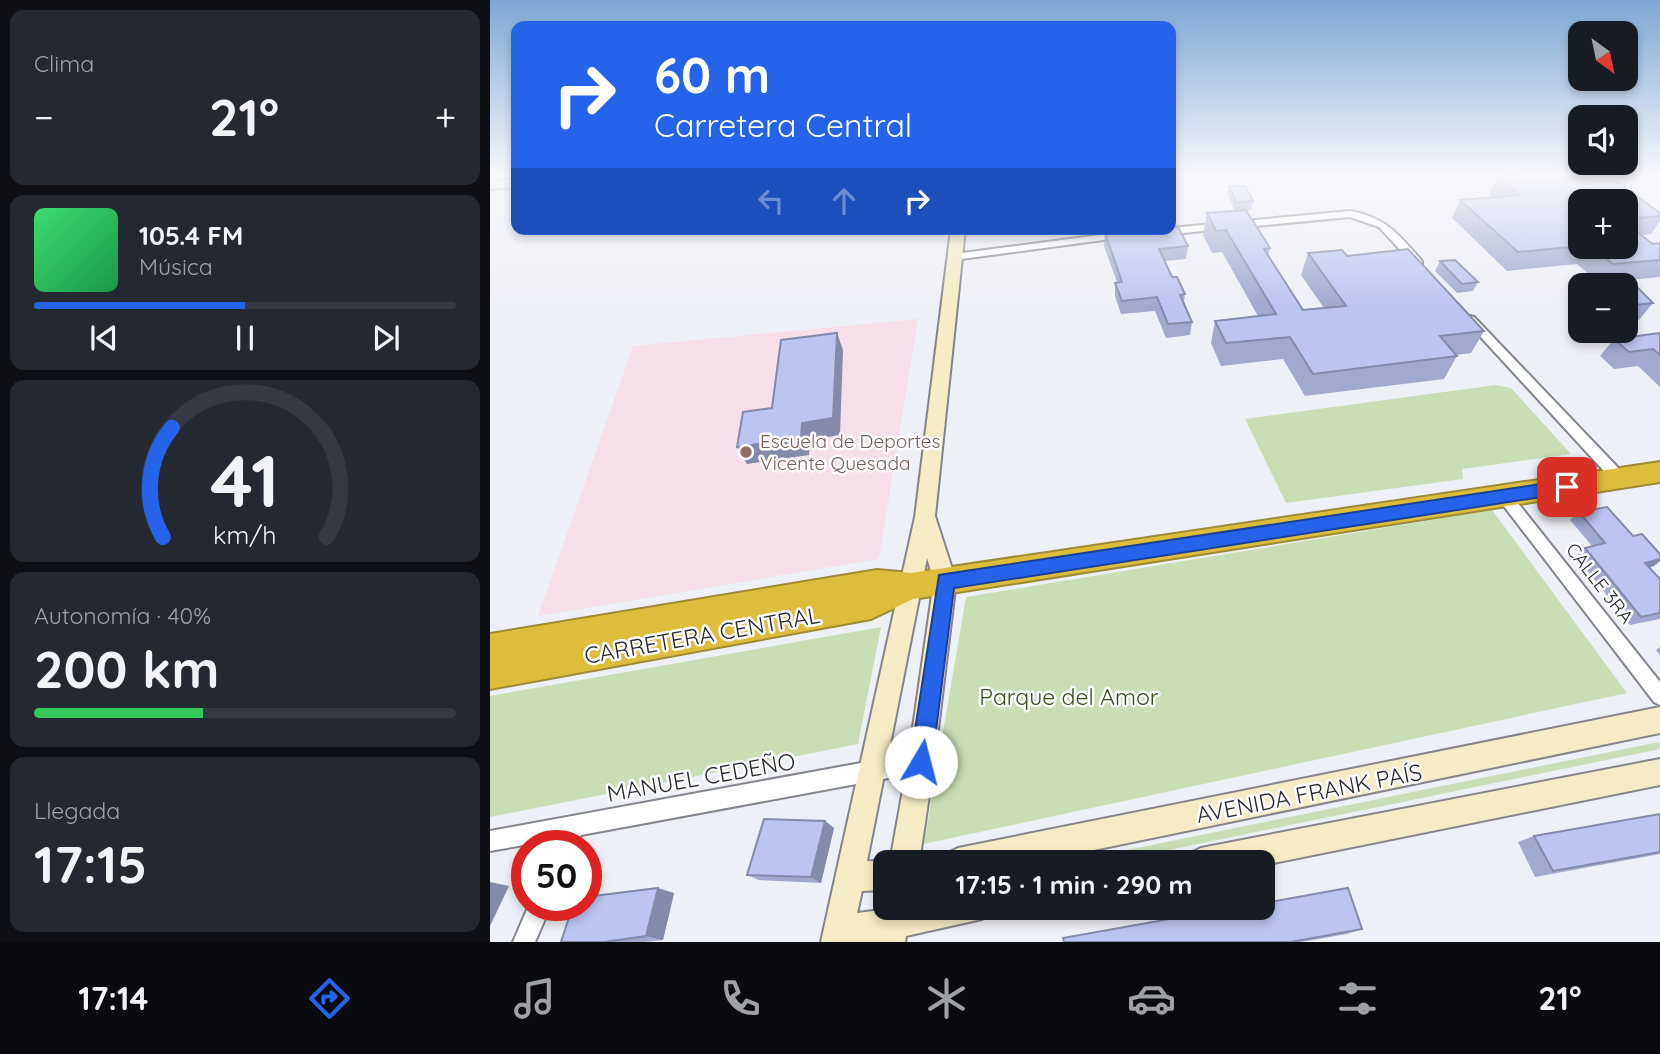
<!DOCTYPE html>
<html lang="es">
<head>
<meta charset="utf-8">
<style>
	body { margin:0; font-family:Quicksand,sans-serif; background:#242831; color:#f1f3f6; height:100vh; display:flex; flex-direction:column; font-size:26px; white-space:nowrap }
	* { box-sizing:border-box; margin:0 }
	p { font-size:23px; color:#9ea1a6 }
	.icon { flex:none; width:38px; height:38px; fill:none; stroke:currentColor; stroke-width:2; stroke-linecap:round; stroke-linejoin:round }
	.map { position:relative; flex:1; overflow:hidden }
	.side { display:flex; flex-direction:column; gap:10px; padding:10px; background:#0d0f14; width:490px }
	.side>* { flex:none }
	.guide { position:absolute; left:21px; top:21px; width:665px; height:214px; border-radius:14px; box-shadow:0 4px 10px #0003; background:#2563eb; color:#fff; overflow:hidden }
	.needle { width:46px; rotate:147deg }
	.controls { position:absolute; left:1078px; top:21px; display:grid; gap:14px }
	.controls a { display:grid; place-items:center; width:70px; height:70px; border-radius:14px; background:#171b24; box-shadow:0 4px 10px #0003; font-size:35px }
	.speed { position:absolute; left:21px; top:830px; display:flex; gap:14px; font-size:35px; font-weight:700; text-align:center }
	.speed>* { display:grid; place-content:center; width:91px; height:91px; border-radius:50%; background:#171b24; box-shadow:0 4px 10px #0003; line-height:1 }
	.speed .limit { border:10px solid #d22; background:#fff; color:#111 }
	.pin { position:absolute; display:grid; place-items:center; width:60px; height:60px; color:#fff; margin:-30px; border-radius:14px; box-shadow:0 4px 10px #0006 }
	.me { position:absolute; width:77px; margin:-38px; rotate:8deg; stroke-linejoin:round; filter:drop-shadow(0 0 5px #0008) }
	.turn { display:flex; align-items:center; gap:24px; height:147px; padding:0 28px; font-size:32px }
	.turn .icon { width:91px; height:91px; stroke-width:2.5 }
	.turn b { display:block; font-size:49px; line-height:60px }
	.lanes { display:flex; align-items:center; height:66px; padding:0 28px; background:#0003; justify-content:center; gap:35px; direction:ltr }
	.lanes .off { opacity:.35 }
	.big { font-size:52px; font-weight:800; line-height:1.1 }
	.side .card { flex:1; display:flex; flex-direction:column; justify-content:center; gap:10px; min-width:0; padding:0 24px; border-radius:14px; background:#242831 }
	.side .dial { align-items:center; gap:0 }
	.dial svg { height:182px; overflow:visible; fill:none; stroke:#363941; stroke-width:7; stroke-linecap:round; text-anchor:middle }
	.dial text { fill:#f1f3f6; stroke:none }
	.song { display:flex; align-items:center; gap:21px }
	.cover { width:84px; height:84px; border-radius:10px; background:linear-gradient(135deg,hsl(140 70% 55%),hsl(140 70% 35%)) }
	.played { height:7px; border-radius:4px; background:linear-gradient(90deg,#2563eb 50%,#363941 50%) }
	.keys { display:flex; justify-content:space-around; direction:ltr }
	.heat { display:flex; justify-content:space-between; align-items:center; font-size:38px; direction:ltr }
	.charge { height:10px; border-radius:5px; background:linear-gradient(90deg,#34c759 40%,#363941 0) }
	.trip { position:absolute; left:383px; top:850px; width:402px; height:70px; border-radius:14px; background:#171b24; box-shadow:0 4px 10px #0003; font-weight:800; line-height:70px; text-align:center }
	.dock { display:flex; height:112px; justify-content:space-around; align-items:center; background:#090b0e; color:#9ea1a6 }
	.dock .icon { width:49px; height:49px }
	.dock .on { color:#2563eb }
	.dock b { font-size:32px; color:#f1f3f6 }
	main { display:flex; flex:1; min-height:0 }
	.map>svg:first-child { display:block }
</style>
</head>
<body>
<main>
<section class="side">
<div class="card"><p>Clima</p>
<div class="heat"><a>−</a><b class="big">21°</b><a>+</a></div>
</div>
<div class="card">
<div class="song"><i class="cover"></i><div><b>105.4 FM</b><p>Música</p></div></div>
<div class="played"></div>
<div class="keys"><svg class="icon" aria-label="previous" viewBox="0 0 24 24"><path d="M18 5L8 12l10 7zM5 5v14"/></svg><svg class="icon" aria-label="pause" viewBox="0 0 24 24"><path d="M8 5v14M16 5v14"/></svg><svg class="icon" aria-label="next" viewBox="0 0 24 24"><path d="M6 5l10 7-10 7zM19 5v14"/></svg></div>
</div>
<div class="card dial"><svg viewBox="0 0 100 80">
<path d="M14 69A42 42 0 1 1 86 69"/>
<path d="M14 69A42 42 0 0 1 18 21" stroke="#2563eb"/>
<text x="50" y="56" font-size="32" font-weight="700">41</text>
<text x="50" y="72" font-size="11">km/h</text>
</svg></div>
<div class="card"><p>Autonomía · 40%</p><b class="big">200 km</b><div class="charge"></div></div>
<div class="card"><p>Llegada</p><b class="big">17:15</b></div>
</section>
<div class="map">
<svg width="1170" height="942" viewBox="0 0 1170 942">
	<rect width="100%" height="100%" fill="#eef0f7"/>
	<path fill="#f7dfe9" d="M428,319L389,559L48,616L143,346Z"/>
	<path fill="#c9deb4" d="M1006,385L1021,388L1081,454L972,469L973,479L796,503L755,419Z
		M1002,510L1137,693L434,844L476,597Z
		M391,627L368,744L0,817V696Z
		M1169,742L1170,749L616,863H573Z"/>
	<g fill="none" stroke-linecap="round" stroke-linejoin="round">
		<defs>
			<path id="street" d="M1,174H10L0,184V176Z
				M860,211C897,218 908,234 932,261V265H924L889,227L860,217L671,235L666,232L670,229Z
				M633,232L638,235L636,237L464,260L459,257L464,254Z
				M980,316L984,317L1134,474L1136,478L1134,482H1124L976,321L974,319Z
				M1015,491L1020,493L1170,682V705L1164,702L1010,501L1008,497L1010,493Z
				M431,752L438,755L441,762L438,769L431,772L91,835L86,845H66L68,839L0,851V831Z
				M39,905H61L45,942H23Z"/>
			<path id="secondary" d="M26,179V187L0,189V181Z
				M461,229H475L445,516L466,581L444,762L429,863H396V890L372,891L367,913L391,910L396,897V908H496L492,919L416,936L415,942H331L425,517ZM437,558L444,581L418,762L400,862L377,861Z
				M1170,707V733L541,863H454L458,853L468,848Z
				M1170,759V785L774,865V863H697L701,853L711,848Z"/>
			<path id="highway" d="M1170,462V482L423,599L381,619L0,689V634L387,570L421,573Z"/>
		</defs>
		<use href="#street" stroke="#84858c" stroke-width="4"/>
		<use href="#secondary" stroke="#84858c" stroke-width="4"/>
		<use href="#highway" stroke="#9e8935" stroke-width="4"/>
		<use href="#street" fill="#fff" fill-rule="evenodd"/>
		<use href="#secondary" fill="#f5ebc4" fill-rule="evenodd"/>
		<use href="#highway" fill="#ddbd3b" fill-rule="evenodd"/>
	</g>
	<path fill="#a2a9cf" fill-rule="evenodd" d="M1035,174H1116L1170,213V221L1161,234L1151,235L1163,244L1170,243V277L1109,283L1087,264L1017,271L962,218L970,200L1002,197L999,194L1007,177ZM1090,201H1136V247H1090Z
		M739,186L763,201L761,210L745,211L738,195Z
		M717,213L780,248L778,256L813,310L834,308L811,275L818,253L857,256L994,331L981,353L966,355L967,356L954,379L815,396L793,359L731,366L721,343L725,321L768,316L732,252L722,253L713,235Z
		M626,229H681L698,246L696,259L675,261L682,277L695,294L694,302L702,322L700,335L676,338L665,311L631,314L625,296V283L627,282L614,246L615,233L631,232V230Z
		M950,261L988,282L983,291L967,293L945,271Z
		M1136,286L1163,303L1148,321L1136,323Z
		M1170,333V387L1148,366L1124,369L1110,356L1124,339Z
		M1089,512L1164,566L1160,567L1170,579V619L1140,625L1086,556L1095,548L1102,546L1080,520Z
		M1170,647V655L1166,650Z
		M1170,814V854L1045,877L1028,842L1044,836Z
		M335,821L344,828L331,883L269,880L257,875Z
		M184,893L173,940L155,942H71Z
		M872,929L857,934L811,942H574Z"/>
	<path fill="#848aa9" d="M347,333L353,350L350,435L320,440L319,455L257,464L247,447L312,423Z
		M1170,559V561L1164,566L1145,571L1155,563Z
		M335,821L344,828L331,883L321,877Z
		M0,882L19,886L0,926Z
		M168,888L184,893L173,940L156,936Z"/>
	<path fill="#bcc5f1" stroke="#848aa9" stroke-width="2" d="M1035,174H1116L1170,213V216L1136,219V201H1090V246L1028,252L970,200L1030,195L1007,177Z
		M739,186H755L763,201L746,202Z
		M756,210L780,248L774,249L813,310L856,306L818,253L852,250L857,256L918,249L994,331L950,336L967,356L823,374L800,337L736,343L725,321L786,314L736,230L726,231L717,213Z
		M1136,224L1163,244L1170,243V260L1123,264L1101,247H1136Z
		M681,227H688L698,246L669,249L682,277H687L695,294L690,295L702,322L678,324L667,297L632,301L625,283L632,282L615,233L632,232L631,229H681Z
		M965,260L988,282L972,284L950,261Z
		M1145,285L1163,303L1136,306V286Z
		M347,333L343,418L312,423L311,438L247,447L253,412L282,408L291,340Z
		M1170,333V355L1163,349L1139,352L1124,339Z
		M1117,507L1143,536L1152,534L1170,554V559L1155,563L1170,579V613L1151,617L1095,548L1115,543L1089,512Z
		M1170,814V852L1063,871L1044,836Z
		M274,819L335,821L321,877L257,875Z
		M168,888L156,936L114,942H71L83,905H96V897Z
		M858,888L872,929L801,942H574L573,938L741,908H774V903Z"/>
	<linearGradient id="sky" x2="0" y2="1"><stop stop-color="#7da7d5"/><stop offset="0.57" stop-color="#f7f8fb"/><stop offset="1" stop-color="#f7f8fb" stop-opacity="0"/></linearGradient>
	<rect width="1170" height="306" fill="url(#sky)"/>
	<path fill="#2563eb" stroke="#184099" stroke-width="2" d="M1077,480L1085,487L1077,493L464,588L442,762L439,769L431,773L423,769L420,762L449,575Z"/>
	<circle fill="#8d6e63" stroke="#fdfdff" stroke-width="2.5" cx="256" cy="452" r="7"/>
	<g text-anchor="middle" dominant-baseline="central" stroke-width="5" stroke-linejoin="round" paint-order="stroke">
		<g font-size="19" fill="#785e54" stroke="#fdfdff" text-anchor="start">
			<text x="270" y="441">Escuela de Deportes<tspan x="270" dy="22">Vicente Quesada</tspan></text>
		</g>
		<g font-size="19" fill="#28292b" stroke="#fdfdff">
			<text transform="translate(1110 583) rotate(52)">CALLE 3RA</text>
		</g>
		<g font-size="23" fill="#28292b" stroke="#fdfdff">
			<text transform="translate(212 635) rotate(-10)">CARRETERA CENTRAL</text>
			<text transform="translate(211 777) rotate(-10)">MANUEL CEDEÑO</text>
			<text transform="translate(819 793) rotate(-11)">AVENIDA FRANK PAÍS</text>
		</g>
		<g font-size="23" fill="#375114" stroke="#fdfdff">
			<text x="579" y="696">Parque del Amor</text>
		</g>
	</g>
</svg>
<div class="controls">
<a><svg class="needle" viewBox="-14 -14 28 28"><path d="M0-13l5 13h-10z" fill="#e53935"/><path d="M0 13l5-13h-10z" fill="#9ea1a6"/></svg></a>
<a><svg class="icon" aria-label="sound" viewBox="0 0 24 24"><path d="M4 9h4l5-4v14l-5-4H4zM17 9q2 3 0 6"/></svg></a>
<a>+</a>
<a>−</a>
</div>
<div class="speed"><div class="limit">50</div></div>
<div class="pin" style="left:1077px;top:487px;background:#d93025"><svg class="icon" aria-label="arrive" viewBox="0 0 24 24"><path d="M6 21V4h12l-3 4 3 4H6"/></svg></div>
<svg class="me" style="left:431px;top:762px" viewBox="-20 -20 40 40"><circle r="19" fill="#fff"/><path d="M0-13L10 11 0 6-10 11z" fill="#2563eb"/></svg>
<div class="trip">17:15 · 1 min · 290 m</div>
<div class="guide">
<div class="turn"><svg class="icon" aria-label="right" viewBox="0 0 24 24"><path d="M7 20v-9h11M14 6l5 5-5 5"/></svg><div><b>60 m</b>Carretera Central</div></div>
<div class="lanes"><svg class="icon off" aria-label="left" viewBox="0 0 24 24"><path d="M17 20v-9H6M10 6l-5 5 5 5"/></svg><svg class="icon off" aria-label="ahead" viewBox="0 0 24 24"><path d="M12 20V5M6 11l6-6 6 6"/></svg><svg class="icon" aria-label="right" viewBox="0 0 24 24"><path d="M7 20v-9h11M14 6l5 5-5 5"/></svg></div>
</div>
</div>
</main>
<nav class="dock">
<b>17:14</b>
<svg class="icon on" aria-label="directions" viewBox="0 0 24 24"><path d="M12 3l9 9-9 9-9-9zM9 14v-3h6M13 9l2 2-2 2"/></svg>
<svg class="icon" aria-label="music" viewBox="0 0 24 24"><path d="M9 18V5l10-2v13"/><circle cx="6" cy="18" r="3"/><circle cx="16" cy="16" r="3"/></svg>
<svg class="icon" aria-label="phone" viewBox="0 0 24 24"><path d="M5 4h4l2 5-3 2q2 4 5 5l2-3 5 2v4C11 20 4 13 5 4z"/></svg>
<svg class="icon" aria-label="climate" viewBox="0 0 24 24"><path d="M12 3v18M4 7l16 10M4 17L20 7"/></svg>
<svg class="icon" aria-label="car" viewBox="0 0 24 24"><path d="M5 17H2v-5l4-1 3-4h7l3 4 3 1v5h-3M9 17h6M6 11h13"/><circle cx="7" cy="17" r="2"/><circle cx="17" cy="17" r="2"/></svg>
<svg class="icon" aria-label="filters" viewBox="0 0 24 24"><path d="M4 7h16M4 17h16"/><circle cx="9" cy="7" r="2"/><circle cx="15" cy="17" r="2"/></svg>
<b>21°</b>
</nav>
</body>
</html>
